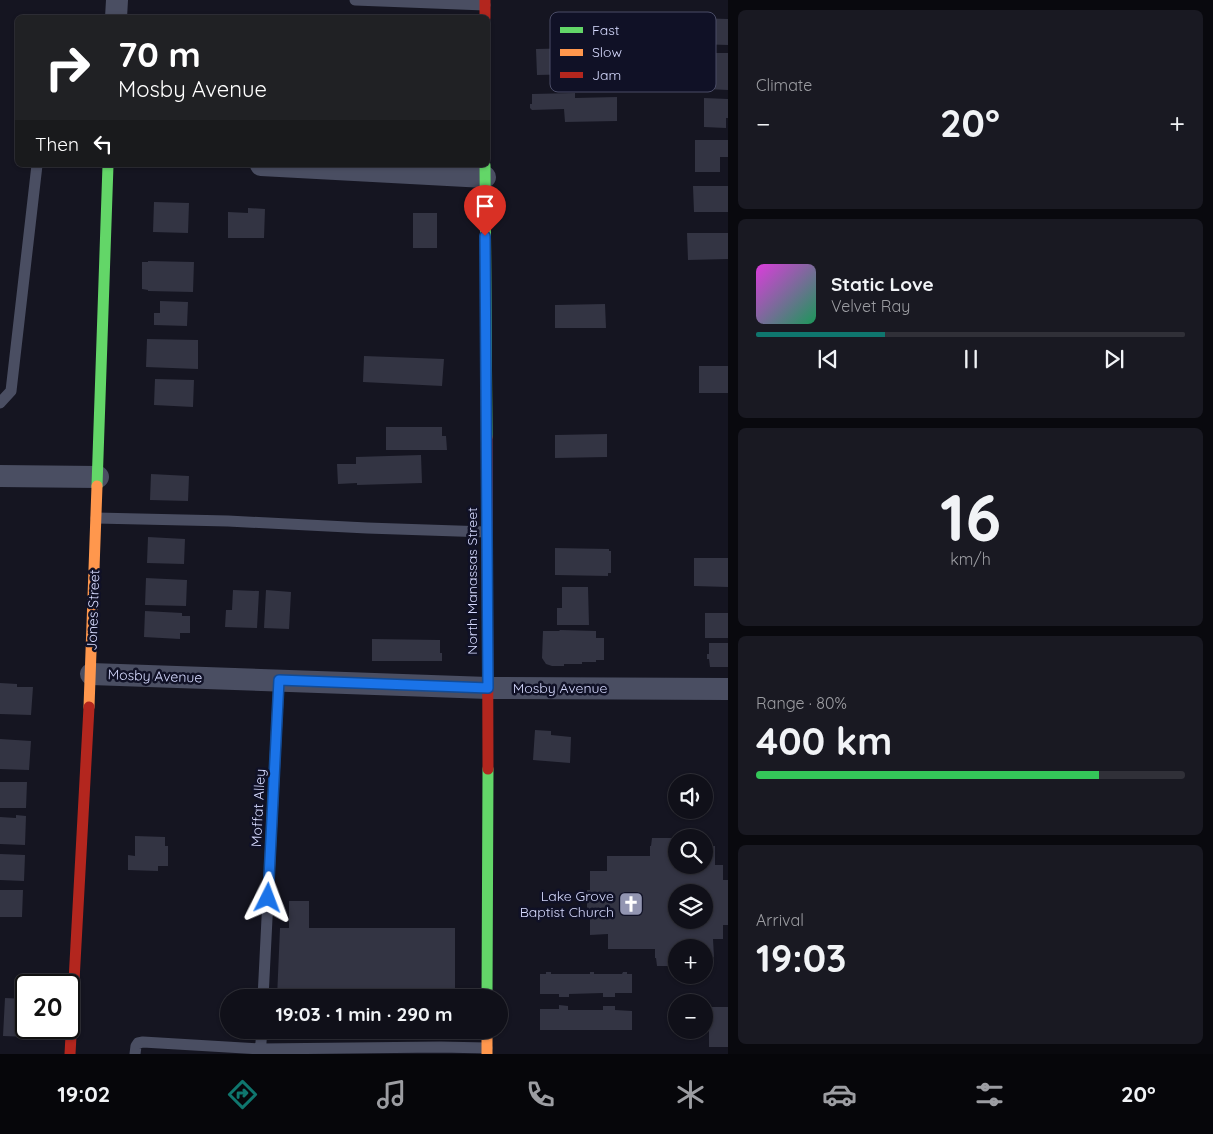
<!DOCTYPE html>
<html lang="en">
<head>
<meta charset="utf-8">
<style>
	body { margin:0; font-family:Quicksand,sans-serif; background:#191922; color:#f1f3f6; height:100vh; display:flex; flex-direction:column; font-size:19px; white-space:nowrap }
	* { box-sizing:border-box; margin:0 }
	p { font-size:16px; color:#9c9da2 }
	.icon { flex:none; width:28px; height:28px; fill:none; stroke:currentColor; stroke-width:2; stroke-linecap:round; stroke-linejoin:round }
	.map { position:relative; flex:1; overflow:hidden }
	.side { display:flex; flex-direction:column; gap:10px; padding:10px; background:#09090e; width:485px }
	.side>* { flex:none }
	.top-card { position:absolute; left:15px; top:15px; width:475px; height:152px; border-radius:8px; box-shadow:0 1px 4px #0004,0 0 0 1px #303038; background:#202124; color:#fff; overflow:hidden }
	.fabs { position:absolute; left:668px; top:774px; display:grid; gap:10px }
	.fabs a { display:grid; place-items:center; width:45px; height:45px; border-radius:50%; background:#101019; box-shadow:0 1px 4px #0004,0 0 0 1px #303038; font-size:25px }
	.speed { position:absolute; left:15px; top:974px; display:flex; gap:10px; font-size:25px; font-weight:700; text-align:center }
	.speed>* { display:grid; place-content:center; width:65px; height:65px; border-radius:50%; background:#101019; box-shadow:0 1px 4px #0004,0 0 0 1px #303038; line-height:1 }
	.speed .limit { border:2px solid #111; border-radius:8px; background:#fff; color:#111 }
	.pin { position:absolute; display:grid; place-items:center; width:42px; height:42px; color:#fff; margin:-51px -21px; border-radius:50% 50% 50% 0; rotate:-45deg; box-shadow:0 0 5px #0007 }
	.pin .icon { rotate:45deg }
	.me { position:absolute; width:55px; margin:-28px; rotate:3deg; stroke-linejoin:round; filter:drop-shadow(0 0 4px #0008) }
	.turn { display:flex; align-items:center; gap:18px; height:105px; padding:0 20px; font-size:22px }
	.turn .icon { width:65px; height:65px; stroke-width:2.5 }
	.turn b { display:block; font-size:35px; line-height:42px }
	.then { display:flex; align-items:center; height:48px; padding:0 20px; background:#0003; gap:10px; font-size:19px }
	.big { font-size:38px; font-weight:800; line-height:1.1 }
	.side .tile { flex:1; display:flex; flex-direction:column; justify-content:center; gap:8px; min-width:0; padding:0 18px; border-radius:8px; background:#191922 }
	.side .dial { align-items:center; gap:0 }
	.dial b { font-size:65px; line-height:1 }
	.song { display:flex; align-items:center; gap:15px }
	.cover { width:60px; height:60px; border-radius:8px; background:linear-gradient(135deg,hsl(300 70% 55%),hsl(150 70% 35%)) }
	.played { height:5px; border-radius:2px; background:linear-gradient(90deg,#0f766e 30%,#303038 30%) }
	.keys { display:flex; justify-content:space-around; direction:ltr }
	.heat { display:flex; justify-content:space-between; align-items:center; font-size:28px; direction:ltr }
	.charge { height:8px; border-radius:4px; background:linear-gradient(90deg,#34c759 80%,#303038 0) }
	.trip { position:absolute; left:220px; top:989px; width:288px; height:50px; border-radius:25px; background:#101019; box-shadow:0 1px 4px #0004,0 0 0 1px #303038; font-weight:800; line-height:50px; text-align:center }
	.tab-bar { display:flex; height:80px; justify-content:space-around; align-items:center; background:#06060a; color:#9c9da2 }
	.tab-bar .icon { width:35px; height:35px }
	.tab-bar .on { color:#0f766e }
	.tab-bar b { font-size:22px; color:#f1f3f6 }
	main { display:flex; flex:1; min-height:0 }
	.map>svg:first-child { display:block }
</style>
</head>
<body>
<main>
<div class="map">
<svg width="728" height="1054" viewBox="0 0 728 1054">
	<rect width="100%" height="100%" fill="#151521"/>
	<path fill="#333443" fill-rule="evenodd" d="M415,14V18H373L372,15Z
		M696,18L728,19V45L695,44Z
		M580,48V74L537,75L536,49Z
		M708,53H728V90L707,89Z
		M575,93V98L617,97V121L565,122L564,109L532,110L530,108V104H532V94Z
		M704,98L728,99V118H726V128L704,127Z
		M695,140H728V157H720V172H695Z
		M693,186H728V212H694Z
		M154,202L189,203L188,233L153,232Z
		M248,208L265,209L264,238H228V212L248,213Z
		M413,213H437V248H413Z
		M687,233H728V259L688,260Z
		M148,261L194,262L193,292L148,291V290L142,289V262H148Z
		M160,301L188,302L187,326L154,325V313H160Z
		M605,304L606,328H555V305Z
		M147,339L198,340V369L146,367Z
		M364,356L444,359L442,386L363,382Z
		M699,366H728V393H699Z
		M155,379L194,380L193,407L154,405Z
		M386,427H442V436H446L447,450H386Z
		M607,434V457L555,458V435Z
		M421,455L422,483L357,485V483L338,484L337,464H356V457Z
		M151,474L189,476L188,501L150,500Z
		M148,537L185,539L184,564L147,563Z
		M555,548L609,549V551H611V573H608V576L555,575Z
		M694,558H728V587L694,586Z
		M146,578L187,580L186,606L145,605Z
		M562,587H588L589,625H557V608H562Z
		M233,590L259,591L257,628L225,627L226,610H232Z
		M266,590L291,592L289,629L264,628Z
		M145,611L182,613V616H190V633H180V639L144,637Z
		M705,613H728V638H705Z
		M560,630L596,631V638H604V660H596V662H582V664H564V666H552L546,664L542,658L543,631H559Z
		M372,639L440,640V653H442V661H372Z
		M709,643H728V667H710L709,659H707V654H709Z
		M0,683L17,684V687H33L31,715L0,714Z
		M535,730L551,731V735L571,737L570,763L533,760Z
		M0,739L31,741L29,770L0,769Z
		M0,782H27L26,808H0Z
		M16,815L26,816L25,845L0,844V817L16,818Z
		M135,836L165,837V846H168V866H158V871L128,870V855L135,856Z
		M704,837H706V846H715V865H723V880H728V925H723V939H713L714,957L704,958V948H676V966H657L656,958H655V949H608V934L590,935V915H587V890H590V871H607V856H650V846H651L652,838H676V865H704ZM676,892H704V920H676Z
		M0,854L25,855L24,881L0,880Z
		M0,890H23L22,917H0Z
		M289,901H309V928H455V998H277L280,928H289Z
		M546,972H551V974H590V972H594V974H622L623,972H627V974H632V993H615V997H603V993L569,994V997H559V994H540V974H546Z
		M5,998L26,999V1028H30V1037L3,1036Z
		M559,1005L568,1006V1010H603V1006H615V1010L632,1011V1030H540V1009H559Z
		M709,1007H728V1047H709Z"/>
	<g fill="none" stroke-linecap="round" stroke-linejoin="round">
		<path stroke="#4a4e62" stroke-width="11" d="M355,0L485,5
			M0,403L11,391L37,165
			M96,518L228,521L367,528L487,532
			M263,998L279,680
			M135,1054L136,1046L138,1043L143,1042L261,1049L440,1047L487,1048
			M260,1054L262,1030"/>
		<path stroke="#4a4e62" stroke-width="22" d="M116,18L117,0
			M261,165L485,177
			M0,476L98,477
			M91,674L488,688L728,689"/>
		<path stroke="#63d668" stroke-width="11" d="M485,165L487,437
			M97,486L108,165
			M487,998L488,769"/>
		<path stroke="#ff974d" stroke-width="11" d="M89,707L97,486
			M487,1030V1054"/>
		<path stroke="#b3261e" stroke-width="11" d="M485,0V18
			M487,437L488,769
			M70,1054L89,707"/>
	</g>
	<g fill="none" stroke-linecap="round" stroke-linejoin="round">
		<defs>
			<path id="route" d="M268,898L279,680L488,688L485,236"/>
		</defs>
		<use href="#route" stroke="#114b97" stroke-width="12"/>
		<use href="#route" stroke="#1a73e8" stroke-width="9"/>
	</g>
	<defs>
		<symbol id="church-square" viewBox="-11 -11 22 22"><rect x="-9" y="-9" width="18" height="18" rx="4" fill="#9295b1" stroke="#101126"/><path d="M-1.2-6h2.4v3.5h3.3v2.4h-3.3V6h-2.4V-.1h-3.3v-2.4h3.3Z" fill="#fff"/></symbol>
	</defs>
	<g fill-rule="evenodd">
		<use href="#church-square" x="617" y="890" width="28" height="28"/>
	</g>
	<g text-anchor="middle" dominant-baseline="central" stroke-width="5" stroke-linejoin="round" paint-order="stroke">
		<g font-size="14" fill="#d6dafe" stroke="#101126">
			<text transform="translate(472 581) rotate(-90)">North Manassas Street</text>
			<text transform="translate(93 610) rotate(-88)">Jones Street</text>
			<text transform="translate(155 676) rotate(2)">Mosby Avenue</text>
			<text x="560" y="688">Mosby Avenue</text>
			<text transform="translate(258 808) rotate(-87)">Moffat Alley</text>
		</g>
		<g font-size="14" fill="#d6dafe" stroke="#101126" text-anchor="end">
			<text x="614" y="896">Lake Grove<tspan x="614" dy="16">Baptist Church</tspan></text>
		</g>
	</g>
	<rect x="550" y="12" width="166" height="80" rx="8" fill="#101126" stroke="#4b4d67" stroke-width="1"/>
	<rect x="560" y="27" width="23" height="6" fill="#63d668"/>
	<rect x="560" y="49" width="23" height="7" fill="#ff974d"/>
	<rect x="560" y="72" width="23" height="6" fill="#b3261e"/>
	<g font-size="14" fill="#d6dafe">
		<text x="592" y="35">Fast</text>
		<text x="592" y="57">Slow</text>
		<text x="592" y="80">Jam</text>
	</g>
</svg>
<div class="fabs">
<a><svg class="icon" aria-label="sound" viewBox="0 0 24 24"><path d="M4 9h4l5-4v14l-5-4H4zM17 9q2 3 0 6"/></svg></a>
<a><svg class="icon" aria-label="search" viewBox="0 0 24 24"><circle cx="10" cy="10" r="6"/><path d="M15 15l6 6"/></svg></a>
<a><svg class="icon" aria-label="layers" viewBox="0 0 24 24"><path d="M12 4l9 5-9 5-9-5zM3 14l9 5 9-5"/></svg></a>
<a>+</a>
<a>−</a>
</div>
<div class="speed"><div class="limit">20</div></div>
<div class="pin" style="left:485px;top:236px;background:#d93025"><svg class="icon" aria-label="arrive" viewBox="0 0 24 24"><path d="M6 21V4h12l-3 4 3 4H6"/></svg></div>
<svg class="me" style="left:268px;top:898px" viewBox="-20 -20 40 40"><path d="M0-17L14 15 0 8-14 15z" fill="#1a73e8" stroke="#fff" stroke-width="4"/></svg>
<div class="trip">19:03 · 1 min · 290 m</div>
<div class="top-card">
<div class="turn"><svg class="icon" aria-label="right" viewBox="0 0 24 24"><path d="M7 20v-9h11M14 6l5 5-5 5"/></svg><div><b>70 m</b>Mosby Avenue</div></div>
<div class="then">Then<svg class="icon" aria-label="left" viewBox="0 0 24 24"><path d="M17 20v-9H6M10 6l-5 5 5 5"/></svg></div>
</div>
</div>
<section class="side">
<div class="tile"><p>Climate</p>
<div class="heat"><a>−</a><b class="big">20°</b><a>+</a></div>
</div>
<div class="tile">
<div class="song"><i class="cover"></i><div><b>Static Love</b><p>Velvet Ray</p></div></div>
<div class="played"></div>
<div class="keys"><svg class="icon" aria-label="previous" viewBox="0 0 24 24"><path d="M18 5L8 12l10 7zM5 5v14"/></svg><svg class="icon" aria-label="pause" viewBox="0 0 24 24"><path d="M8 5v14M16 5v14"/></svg><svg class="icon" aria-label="next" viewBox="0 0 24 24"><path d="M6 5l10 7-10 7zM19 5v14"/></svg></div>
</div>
<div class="tile dial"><b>16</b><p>km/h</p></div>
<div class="tile"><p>Range · 80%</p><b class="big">400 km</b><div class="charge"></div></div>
<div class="tile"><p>Arrival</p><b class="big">19:03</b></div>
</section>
</main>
<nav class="tab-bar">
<b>19:02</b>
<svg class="icon on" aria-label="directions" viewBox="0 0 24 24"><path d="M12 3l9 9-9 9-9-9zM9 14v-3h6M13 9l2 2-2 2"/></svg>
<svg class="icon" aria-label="music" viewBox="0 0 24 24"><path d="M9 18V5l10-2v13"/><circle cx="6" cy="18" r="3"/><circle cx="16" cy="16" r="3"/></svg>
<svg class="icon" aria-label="phone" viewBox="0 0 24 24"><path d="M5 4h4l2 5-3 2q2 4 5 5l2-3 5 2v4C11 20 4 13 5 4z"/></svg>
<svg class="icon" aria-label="climate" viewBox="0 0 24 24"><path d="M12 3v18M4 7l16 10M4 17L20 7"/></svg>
<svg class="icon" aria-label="car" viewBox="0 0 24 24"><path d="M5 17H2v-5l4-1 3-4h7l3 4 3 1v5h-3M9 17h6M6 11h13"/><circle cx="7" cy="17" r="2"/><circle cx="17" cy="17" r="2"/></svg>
<svg class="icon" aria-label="filters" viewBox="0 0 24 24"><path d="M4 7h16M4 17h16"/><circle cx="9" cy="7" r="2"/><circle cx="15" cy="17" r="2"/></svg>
<b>20°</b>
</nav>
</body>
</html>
